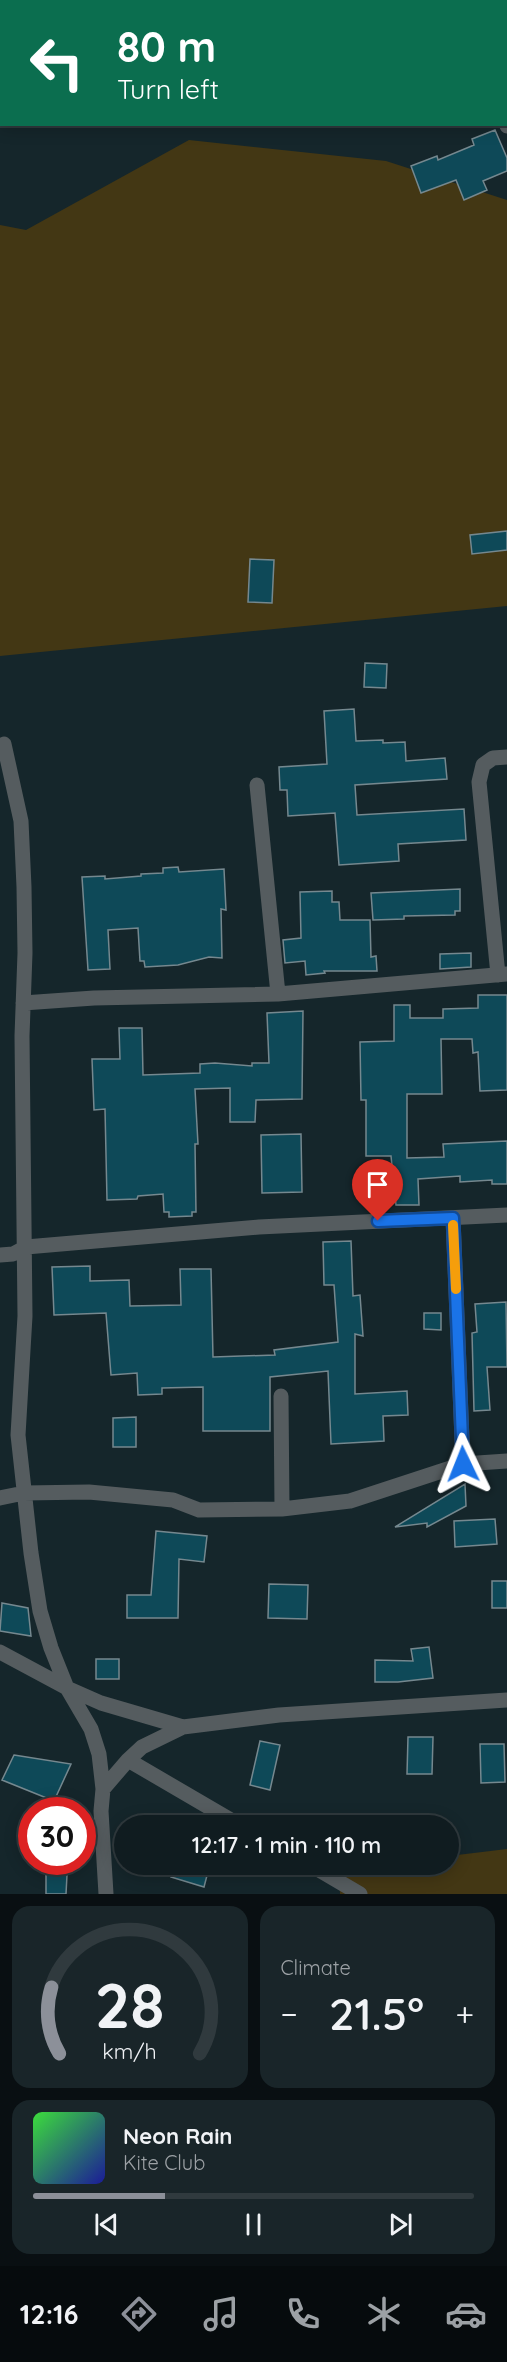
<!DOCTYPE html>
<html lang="en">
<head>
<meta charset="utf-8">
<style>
	body { margin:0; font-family:Quicksand,sans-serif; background:#192529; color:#f1f3f6; height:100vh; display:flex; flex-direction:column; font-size:22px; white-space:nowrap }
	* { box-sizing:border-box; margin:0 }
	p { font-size:20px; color:#9ca1a5 }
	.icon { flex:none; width:33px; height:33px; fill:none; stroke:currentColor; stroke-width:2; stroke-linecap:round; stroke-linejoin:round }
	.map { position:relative; height:1894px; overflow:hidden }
	.sheet { display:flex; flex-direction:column; gap:12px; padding:12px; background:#090f12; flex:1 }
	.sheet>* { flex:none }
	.banner { position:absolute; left:0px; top:0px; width:507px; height:126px; box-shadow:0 3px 15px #0003,0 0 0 2px #303a3e; background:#0b6e4f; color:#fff; overflow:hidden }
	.speed { position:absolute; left:18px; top:1797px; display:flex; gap:12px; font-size:30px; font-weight:700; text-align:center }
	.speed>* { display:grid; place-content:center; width:78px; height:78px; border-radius:50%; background:#101c20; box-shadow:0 3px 15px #0003,0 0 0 2px #303a3e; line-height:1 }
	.speed .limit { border:9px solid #d22; background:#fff; color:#111 }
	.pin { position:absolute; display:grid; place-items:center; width:51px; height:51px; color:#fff; margin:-62px -26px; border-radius:50% 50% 50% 0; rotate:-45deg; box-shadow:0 0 6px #0007 }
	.pin .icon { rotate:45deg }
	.me { position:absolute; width:66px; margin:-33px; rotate:358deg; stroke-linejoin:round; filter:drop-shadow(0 0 4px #0008) }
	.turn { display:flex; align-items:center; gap:21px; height:126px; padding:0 18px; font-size:27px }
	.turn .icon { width:78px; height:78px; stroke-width:2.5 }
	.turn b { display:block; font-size:42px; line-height:51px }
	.big { font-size:45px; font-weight:600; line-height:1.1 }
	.sheet .card { flex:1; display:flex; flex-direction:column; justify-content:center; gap:9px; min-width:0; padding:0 21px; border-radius:18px; background:#192529 }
	.sheet .dial { align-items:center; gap:0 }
	.dial svg { height:156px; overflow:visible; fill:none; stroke:#303a3e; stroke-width:7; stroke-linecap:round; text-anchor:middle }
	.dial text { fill:#f1f3f6; stroke:none }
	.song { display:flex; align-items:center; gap:18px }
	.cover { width:72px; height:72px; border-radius:9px; background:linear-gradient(135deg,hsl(120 70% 55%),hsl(240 70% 35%)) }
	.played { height:6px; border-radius:3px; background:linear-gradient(90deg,#8c9099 30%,#303a3e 30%) }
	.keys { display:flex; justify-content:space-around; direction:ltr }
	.heat { display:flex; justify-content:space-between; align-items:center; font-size:33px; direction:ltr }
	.sheet .tiles { flex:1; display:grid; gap:12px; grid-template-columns:1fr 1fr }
	.card:last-child { grid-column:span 2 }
	.trip { position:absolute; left:114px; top:1815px; width:345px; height:60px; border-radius:30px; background:#101c20; box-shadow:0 3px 15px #0003,0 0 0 2px #303a3e; font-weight:600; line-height:60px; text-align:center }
	.tab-bar { display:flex; height:96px; justify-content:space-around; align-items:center; background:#060b0d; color:#9ca1a5 }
	.tab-bar .icon { width:42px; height:42px }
	.tab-bar .selected { color:#8c9099 }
	.tab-bar b { font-size:27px; color:#f1f3f6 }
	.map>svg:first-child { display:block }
</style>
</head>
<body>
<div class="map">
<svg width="507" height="1894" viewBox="0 0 507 1894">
	<rect width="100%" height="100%" fill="#15262b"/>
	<path fill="#433714" d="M189,140L386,161L507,200V606L0,656V225L26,230Z
		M507,1849V1894H340L339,1868L367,1864H448L449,1856Z"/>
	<path fill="#0e4958" stroke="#75888f" stroke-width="1.5" d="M495,130L507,158V171L483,181L487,190L464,200L456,180L421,193L411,166L437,156L438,160L474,145L472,139Z
		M507,531V550L472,554L470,535Z
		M250,559L274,560L272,603L248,602Z
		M365,663L387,664L386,688L364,687Z
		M354,709L356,741L383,740V743L405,742L406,761L445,758L447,779L355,785L357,815L464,809L466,840L398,844L399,861L339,865L335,813L288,816L287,790H280L279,767L327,764L324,711Z
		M178,867L179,872L224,869L226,910L221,909L222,958L209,957L178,965L145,967L144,961H140L138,928L108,930L110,969L88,970L82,877L105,876V879L141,876V874L163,873V868Z
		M460,889V911H455V915L404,916V919L373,920L371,893Z
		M332,891V902H339L340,920H370L371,957L376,956L377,971H324L325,973L306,975L305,961L285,963L283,940L301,938L300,892Z
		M471,953V967L440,969V954Z
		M478,995H507V1090L480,1091L478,1052L473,1053L472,1039H441L442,1094H407V1158L444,1157L443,1144L507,1141V1184H492V1180L460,1182V1176L418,1179L419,1205H396L391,1156H366V1100H361L360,1042L394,1041V1005H410V1018H443V1009L478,1008Z
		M303,1011L302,1099L256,1100L255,1122H230V1088L195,1089L198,1144H195L196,1212H192V1216L169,1217V1212H164L163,1194L138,1196L137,1199L107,1200L105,1109L94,1110L92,1059H120L119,1028H142L143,1075L200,1073V1064L215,1063L252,1066V1063H269L267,1013Z
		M301,1134L302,1192L262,1193L261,1135Z
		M351,1241L353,1296L360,1295L363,1336L355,1334V1394L407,1391L408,1415L383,1416L384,1441L331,1444L328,1371L270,1377V1431H203V1387L162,1388V1394L138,1395L137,1373L111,1375L106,1313L54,1315L52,1267L90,1266V1281L129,1280L130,1306L181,1305L180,1269H211L213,1357L275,1355L274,1350L338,1342L334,1285H324L323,1242Z
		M506,1302L507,1367H487L490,1410L474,1411L472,1333L477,1332L475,1304Z
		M424,1313H441V1330L424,1329Z
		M136,1417V1447H113V1418Z
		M465,1484L466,1506L427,1527V1523L395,1527Z
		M495,1519L497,1544L455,1547L454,1521Z
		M156,1531L207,1536L204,1562L179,1559L178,1618H127V1595H151Z
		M492,1581H507V1608H492Z
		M269,1584L308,1585L307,1619L268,1618Z
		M2,1603L28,1608L31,1636L0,1631Z
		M429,1647L433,1678L398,1682H375V1660L413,1661L411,1649Z
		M96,1659H119V1679H96Z
		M408,1737H433L432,1774H407Z
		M260,1741L280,1745L270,1790L250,1785Z
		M480,1744H504L505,1782L481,1783Z
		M14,1755L71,1764L54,1801L2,1780Z
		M175,1864H210L204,1887L171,1877Z
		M46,1873L67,1875L66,1894H46Z"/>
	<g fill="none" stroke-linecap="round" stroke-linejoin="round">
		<path stroke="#555c5f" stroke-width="15" d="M448,0L449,2
			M476,0L507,1
			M421,2L432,0
			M506,123L507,126
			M4,744L21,821L24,887L25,953L22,1036L25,1316L18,1435L31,1553L40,1611L51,1648L67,1688L91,1729L99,1754L103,1789L101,1811L106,1894
			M257,785L278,994
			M498,975L479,782L483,765L493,758L507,757
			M23,1003L94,998L278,994L507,974
			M453,1218L463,1464
			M0,1255L13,1254L26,1247L259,1227L507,1215
			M281,1396L282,1509
			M0,1498L24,1493L89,1492L173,1500L199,1510L282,1509L350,1501L463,1464L507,1461
			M0,1652L67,1688L101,1703L183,1727
			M128,1760L241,1826
			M103,1789L128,1760L142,1747L183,1727L279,1715L507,1700
			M309,1864L360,1894"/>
	</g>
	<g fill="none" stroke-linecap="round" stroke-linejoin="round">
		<defs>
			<path id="route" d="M378,1221L453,1218L463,1464"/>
		</defs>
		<use href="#route" stroke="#114b97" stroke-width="15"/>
		<use href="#route" stroke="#1a73e8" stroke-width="10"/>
		<path stroke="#f59e0b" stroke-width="10" d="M453,1225L456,1289"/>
	</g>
</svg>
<div class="speed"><div class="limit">30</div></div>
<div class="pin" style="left:378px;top:1221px;background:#d93025"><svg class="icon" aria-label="arrive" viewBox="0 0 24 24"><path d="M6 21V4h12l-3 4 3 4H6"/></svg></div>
<svg class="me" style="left:463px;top:1464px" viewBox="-20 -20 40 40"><path d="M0-17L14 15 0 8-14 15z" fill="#1a73e8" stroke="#fff" stroke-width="4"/></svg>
<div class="trip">12:17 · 1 min · 110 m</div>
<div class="banner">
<div class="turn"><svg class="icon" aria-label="left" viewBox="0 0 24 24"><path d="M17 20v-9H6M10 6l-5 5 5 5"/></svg><div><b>80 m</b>Turn left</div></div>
</div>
</div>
<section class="sheet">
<div class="tiles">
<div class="card dial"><svg viewBox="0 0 100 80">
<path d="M14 69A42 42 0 1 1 86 69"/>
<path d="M14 69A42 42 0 0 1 10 35" stroke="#8c9099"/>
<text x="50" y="56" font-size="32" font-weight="700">28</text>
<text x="50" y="72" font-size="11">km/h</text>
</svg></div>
<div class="card"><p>Climate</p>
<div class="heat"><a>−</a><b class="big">21.5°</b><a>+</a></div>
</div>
<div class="card">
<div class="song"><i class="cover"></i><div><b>Neon Rain</b><p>Kite Club</p></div></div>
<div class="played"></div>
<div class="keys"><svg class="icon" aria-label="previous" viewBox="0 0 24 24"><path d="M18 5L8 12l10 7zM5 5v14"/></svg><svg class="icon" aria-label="pause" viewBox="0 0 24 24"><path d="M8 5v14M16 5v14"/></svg><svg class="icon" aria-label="next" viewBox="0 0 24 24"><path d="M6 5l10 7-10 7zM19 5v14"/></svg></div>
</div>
</div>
</section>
<nav class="tab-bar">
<b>12:16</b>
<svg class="icon selected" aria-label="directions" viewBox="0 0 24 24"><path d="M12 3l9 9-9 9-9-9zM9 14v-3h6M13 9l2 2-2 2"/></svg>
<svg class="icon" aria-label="music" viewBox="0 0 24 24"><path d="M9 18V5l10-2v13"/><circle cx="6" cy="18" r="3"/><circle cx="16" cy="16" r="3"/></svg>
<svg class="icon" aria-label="phone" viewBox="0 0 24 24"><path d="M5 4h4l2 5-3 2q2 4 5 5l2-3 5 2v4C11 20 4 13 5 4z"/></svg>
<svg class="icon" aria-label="climate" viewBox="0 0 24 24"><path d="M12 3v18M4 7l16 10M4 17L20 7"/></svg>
<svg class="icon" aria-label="car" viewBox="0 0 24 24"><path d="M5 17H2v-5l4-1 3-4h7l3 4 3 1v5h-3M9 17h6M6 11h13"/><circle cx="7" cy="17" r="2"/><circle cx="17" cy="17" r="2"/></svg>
</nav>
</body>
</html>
